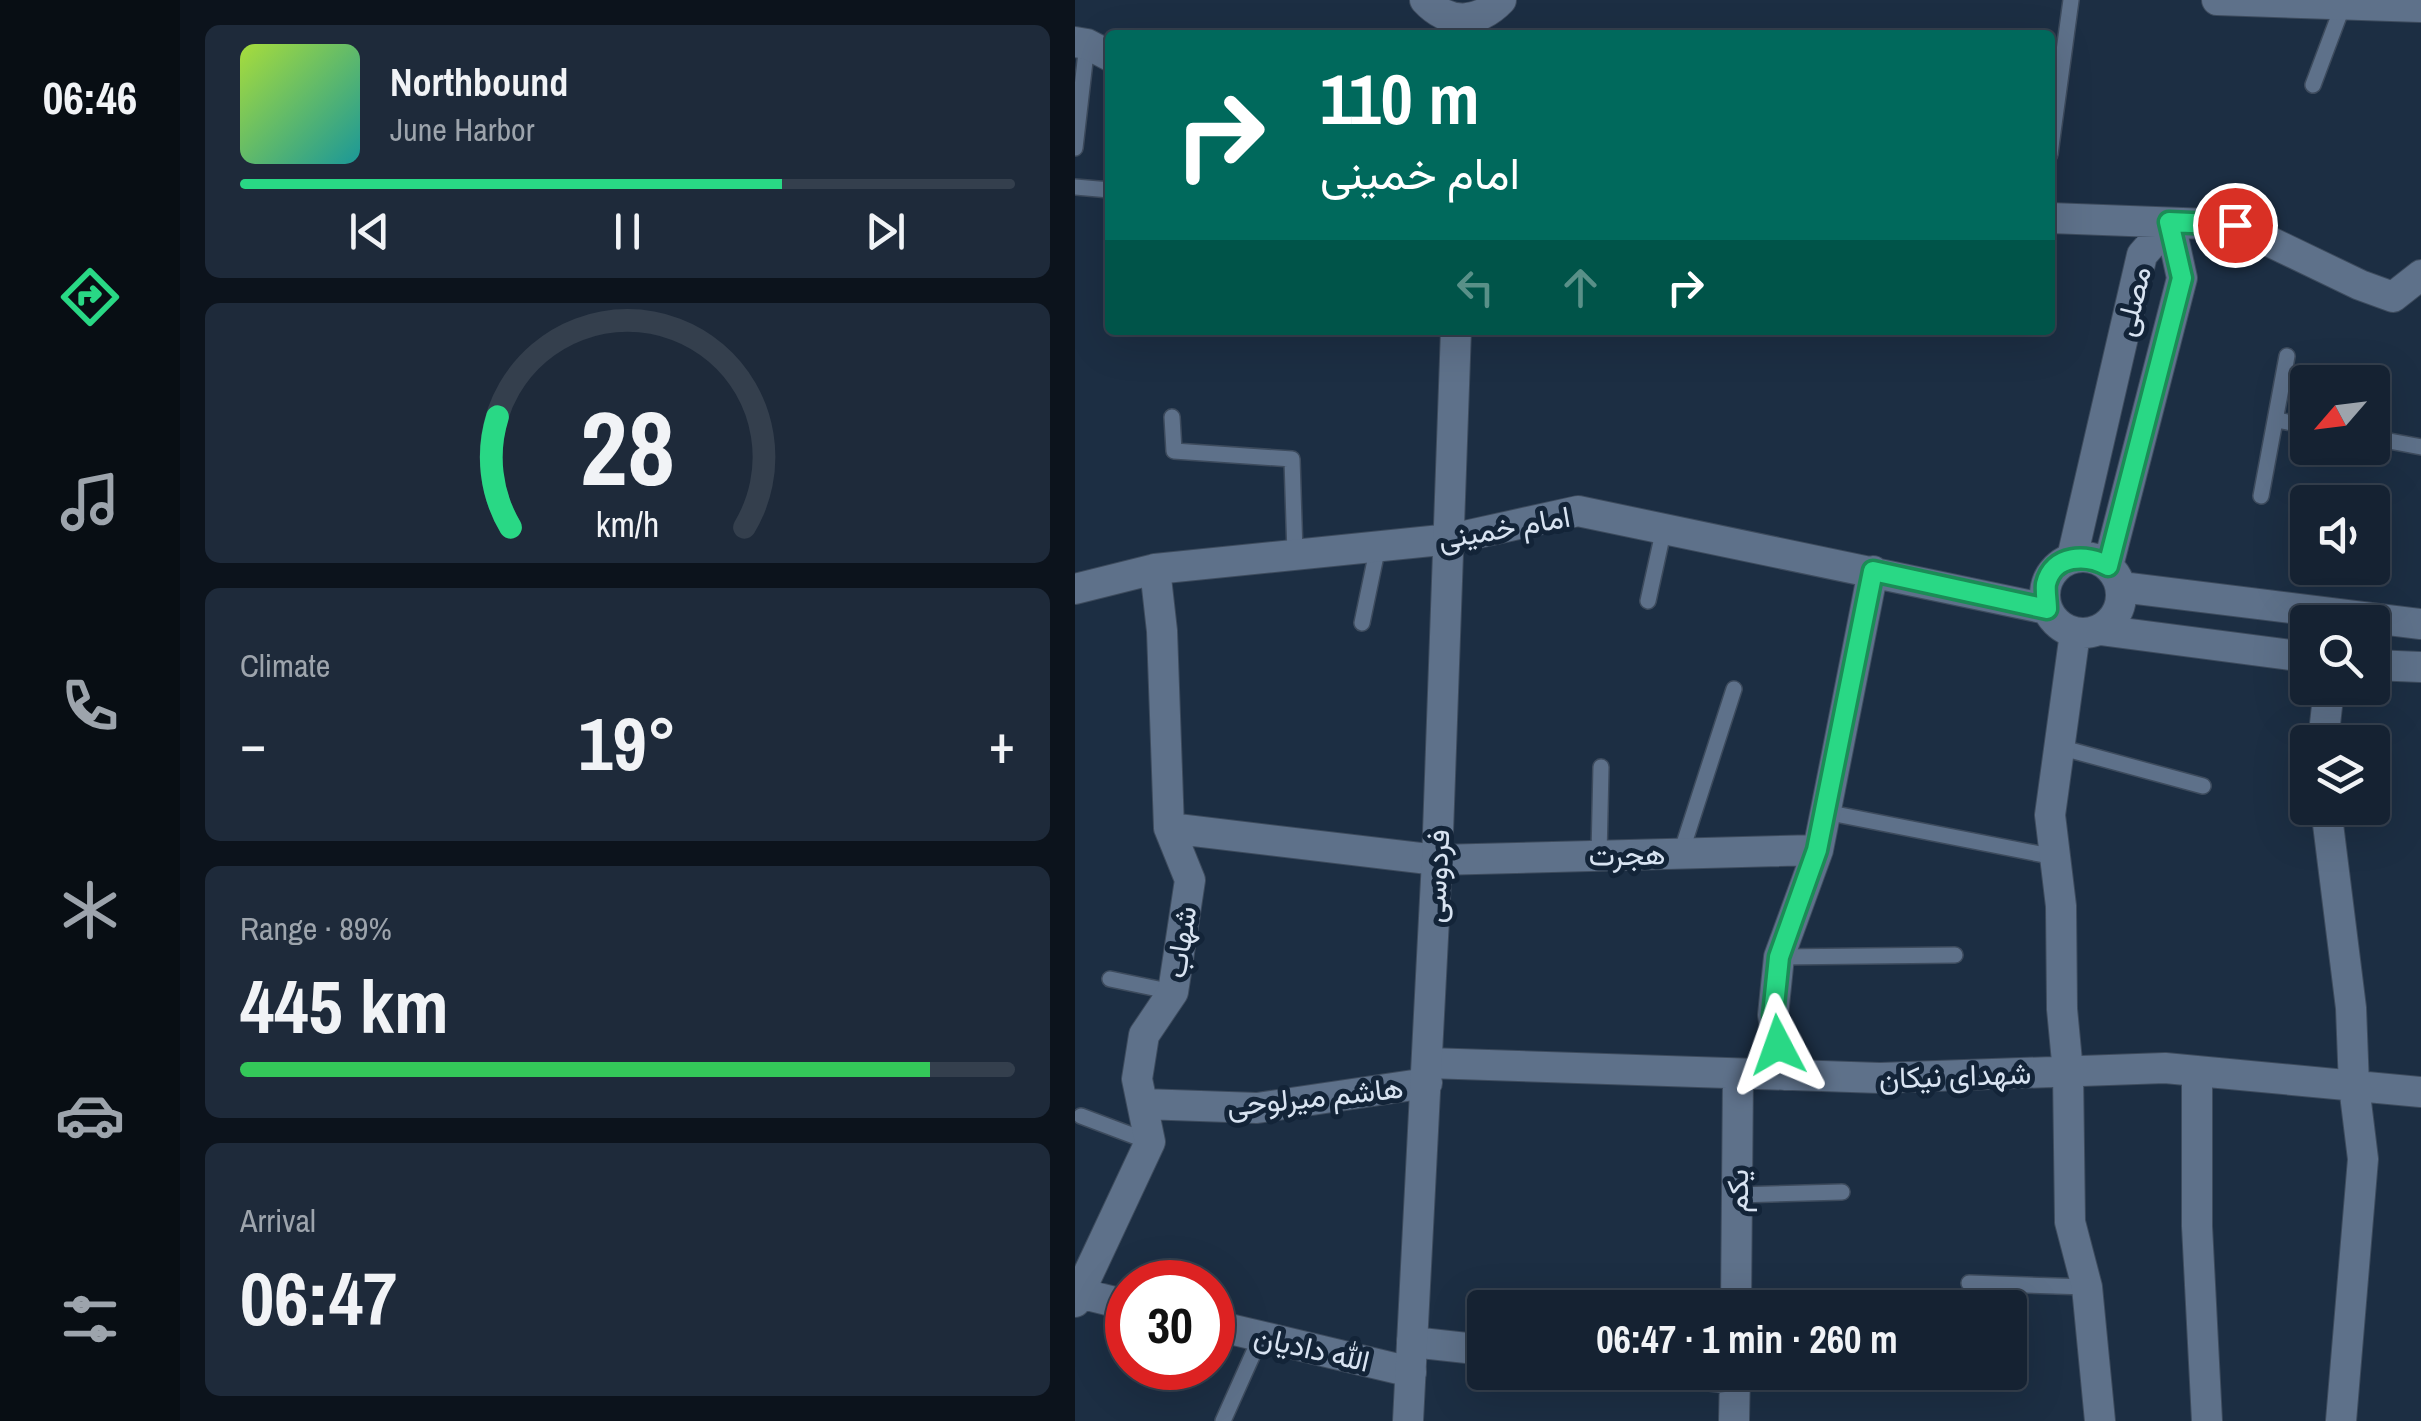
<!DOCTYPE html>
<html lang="en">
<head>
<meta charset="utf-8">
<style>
	body { margin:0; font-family:"Archivo Narrow",Vazirmatn,sans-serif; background:#1e2a3a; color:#f1f3f6; height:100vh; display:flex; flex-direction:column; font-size:38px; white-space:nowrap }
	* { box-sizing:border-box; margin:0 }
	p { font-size:32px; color:#9da4ac }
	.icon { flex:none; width:55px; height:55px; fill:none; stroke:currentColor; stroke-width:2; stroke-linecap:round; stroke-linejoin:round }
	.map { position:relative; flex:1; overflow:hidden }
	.panel { display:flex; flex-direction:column; gap:25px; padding:25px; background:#0c131c; width:895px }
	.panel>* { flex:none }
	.hud { position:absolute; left:30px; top:30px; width:950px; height:305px; border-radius:10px; box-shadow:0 10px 40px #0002,0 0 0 2px #343f4d; background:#00695c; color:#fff; overflow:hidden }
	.needle { width:65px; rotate:242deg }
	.fabs { position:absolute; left:1215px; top:365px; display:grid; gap:20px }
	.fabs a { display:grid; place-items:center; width:100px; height:100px; border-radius:10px; background:#152232; box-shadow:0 10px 40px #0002,0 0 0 2px #343f4d; font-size:50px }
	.speed { position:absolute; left:30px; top:1260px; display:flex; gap:20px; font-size:50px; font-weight:700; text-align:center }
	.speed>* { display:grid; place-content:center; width:130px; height:130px; border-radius:50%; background:#152232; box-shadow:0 10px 40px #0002,0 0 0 2px #343f4d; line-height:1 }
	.speed .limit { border:15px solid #d22; background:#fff; color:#111 }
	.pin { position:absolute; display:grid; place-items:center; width:85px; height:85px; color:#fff; margin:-42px; border:5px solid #fff; border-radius:50%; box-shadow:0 2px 10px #0007 }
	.me { position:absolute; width:110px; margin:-55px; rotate:356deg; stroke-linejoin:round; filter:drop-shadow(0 0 8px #0008) }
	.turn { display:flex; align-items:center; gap:35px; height:210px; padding:0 50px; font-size:45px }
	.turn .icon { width:130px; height:130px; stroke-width:2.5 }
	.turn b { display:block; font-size:70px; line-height:85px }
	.lanes { display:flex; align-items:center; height:95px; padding:0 50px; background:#0003; justify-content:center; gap:50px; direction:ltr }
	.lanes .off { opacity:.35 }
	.big { font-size:75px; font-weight:700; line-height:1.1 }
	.panel .widget { flex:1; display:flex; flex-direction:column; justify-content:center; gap:15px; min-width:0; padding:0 35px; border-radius:15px; background:#1e2a3a }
	.panel .dial { align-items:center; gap:0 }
	.dial svg { height:260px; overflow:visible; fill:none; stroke:#343f4d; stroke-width:7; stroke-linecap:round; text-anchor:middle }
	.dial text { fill:#f1f3f6; stroke:none }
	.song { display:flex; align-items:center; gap:30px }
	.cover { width:120px; height:120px; border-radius:15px; background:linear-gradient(135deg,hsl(80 70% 55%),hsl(180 70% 35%)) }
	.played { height:10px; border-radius:5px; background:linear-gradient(90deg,#29d885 70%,#343f4d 70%) }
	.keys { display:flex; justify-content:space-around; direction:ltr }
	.heat { display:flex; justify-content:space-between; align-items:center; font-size:55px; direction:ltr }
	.charge { height:15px; border-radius:8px; background:linear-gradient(90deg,#34c759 89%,#343f4d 0) }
	.trip { position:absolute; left:392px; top:1290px; width:560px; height:100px; border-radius:10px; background:#152232; box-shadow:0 10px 40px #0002,0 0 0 2px #343f4d; font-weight:700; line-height:100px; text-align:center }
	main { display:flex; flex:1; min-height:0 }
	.tab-bar { display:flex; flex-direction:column; width:180px; justify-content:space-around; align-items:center; background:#080e14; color:#9da4ac }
	.tab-bar .icon { width:70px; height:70px }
	.tab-bar .active { color:#29d885 }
	.tab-bar b { font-size:45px; color:#f1f3f6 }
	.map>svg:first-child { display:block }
</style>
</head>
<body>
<main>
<nav class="tab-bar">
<b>06:46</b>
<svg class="icon active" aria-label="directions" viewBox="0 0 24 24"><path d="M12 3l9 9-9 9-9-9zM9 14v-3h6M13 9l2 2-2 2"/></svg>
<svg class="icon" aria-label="music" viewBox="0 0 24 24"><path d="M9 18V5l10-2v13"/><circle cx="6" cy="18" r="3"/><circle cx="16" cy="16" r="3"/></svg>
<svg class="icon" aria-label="phone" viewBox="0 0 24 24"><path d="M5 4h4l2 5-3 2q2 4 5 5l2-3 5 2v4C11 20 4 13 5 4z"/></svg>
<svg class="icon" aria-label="climate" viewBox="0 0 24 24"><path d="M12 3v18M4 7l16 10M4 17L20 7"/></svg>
<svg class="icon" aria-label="car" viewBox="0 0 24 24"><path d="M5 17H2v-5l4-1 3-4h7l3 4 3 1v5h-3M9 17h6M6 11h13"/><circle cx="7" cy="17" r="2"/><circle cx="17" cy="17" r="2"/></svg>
<svg class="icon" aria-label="filters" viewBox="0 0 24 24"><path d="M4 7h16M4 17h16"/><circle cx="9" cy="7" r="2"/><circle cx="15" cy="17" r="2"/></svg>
</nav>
<section class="panel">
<div class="widget">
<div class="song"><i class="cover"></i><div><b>Northbound</b><p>June Harbor</p></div></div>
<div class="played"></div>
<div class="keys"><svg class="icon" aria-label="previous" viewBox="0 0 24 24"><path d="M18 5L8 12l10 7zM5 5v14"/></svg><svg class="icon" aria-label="pause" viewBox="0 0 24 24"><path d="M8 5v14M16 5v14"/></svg><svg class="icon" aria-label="next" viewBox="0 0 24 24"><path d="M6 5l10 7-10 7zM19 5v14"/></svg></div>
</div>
<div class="widget dial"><svg viewBox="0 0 100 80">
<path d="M14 69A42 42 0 1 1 86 69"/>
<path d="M14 69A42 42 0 0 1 10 35" stroke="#29d885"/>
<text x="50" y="56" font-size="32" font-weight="700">28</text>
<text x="50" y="72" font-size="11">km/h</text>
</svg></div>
<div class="widget"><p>Climate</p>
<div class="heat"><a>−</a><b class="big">19°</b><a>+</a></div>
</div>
<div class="widget"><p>Range · 89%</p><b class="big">445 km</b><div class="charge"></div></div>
<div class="widget"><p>Arrival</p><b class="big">06:47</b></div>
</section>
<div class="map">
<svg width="1346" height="1421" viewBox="0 0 1346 1421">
	<rect width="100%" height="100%" fill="#1c2e43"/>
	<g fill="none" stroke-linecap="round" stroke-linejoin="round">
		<defs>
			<path id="lane" d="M1238,85L1268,5
				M0,148L12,44
				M975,154L996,0
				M0,187L35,190
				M97,417L99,451L217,459L220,554
				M1202,420L1232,426
				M1298,438L1346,447
				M1186,496L1212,356
				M573,601L589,528
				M287,623L303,546
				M984,747L1128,786
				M750,812L980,857
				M606,853L659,689
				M524,855L526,767
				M704,957L880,955
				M35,979L98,992
				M6,1116L75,1142
				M662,1195L767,1192
				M894,1283L1012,1287
				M148,1421L186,1336"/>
			<path id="street" d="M0,42L12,44L35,56
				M975,218L1160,225L1285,285L1318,297L1346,275
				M970 595a38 38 0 1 1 76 0a38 38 0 1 1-76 0Z
				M997,558L1067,255L1095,223
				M1033,566L1107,278L1095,223
				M1046,587L1346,624
				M0,589L80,569L376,539L503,511L972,609
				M1025,630L1232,657
				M1000,633L975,815L986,906L987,1009L993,1072L995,1222L1012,1287L1025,1421
				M1298,665L1346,667
				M1248,742L1254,688
				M1251,808L1276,1008L1279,1086L1288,1159L1266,1421
				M94,828L362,860L743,850
				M353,1063L805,1078L1090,1068L1346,1092
				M1122,1071V1226L1132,1421
				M709,1075L698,1015L704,957L743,850L798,571
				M68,1104L182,1108L352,1083
				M0,1292L52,1305
				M0,1302L75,1142L62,1079L69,1035L98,992L115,880L94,828L87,631L80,569
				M661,1308L663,1074
				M138,1325L336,1372
				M337,1342L410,1350
				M602,1372L660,1379
				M659,1421L660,1372"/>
			<path id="secondary" d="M350,0C373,25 403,24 426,0
				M1142,0L1346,7
				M333,1421L362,860L381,330"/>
		</defs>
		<use href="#lane" stroke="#3d4b5d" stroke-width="18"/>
		<use href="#street" stroke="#3d4b5d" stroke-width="32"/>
		<use href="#secondary" stroke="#3d4b5d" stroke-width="32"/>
		<use href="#lane" stroke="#5e718a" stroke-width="15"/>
		<use href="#street" stroke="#5e718a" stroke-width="30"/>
		<use href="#secondary" stroke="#5e718a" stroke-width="30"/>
	</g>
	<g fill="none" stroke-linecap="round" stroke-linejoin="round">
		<defs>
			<path id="route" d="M703,1045L698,1015L704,957L742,850L798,571L972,609C972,602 970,591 971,584C978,554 1012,554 1033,566L1107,278L1094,222L1160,225"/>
		</defs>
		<use href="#route" stroke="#1b8c56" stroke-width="25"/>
		<use href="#route" stroke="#29d885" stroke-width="18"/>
	</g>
	<g text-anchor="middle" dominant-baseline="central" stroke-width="10" stroke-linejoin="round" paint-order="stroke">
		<g font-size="30" fill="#d8e3f1" stroke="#132438">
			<text transform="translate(1057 301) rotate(-76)">مصلی</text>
			<text transform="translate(429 527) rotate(-10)">امام خمینی</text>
			<text transform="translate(552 854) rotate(-1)">هجرت</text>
			<text transform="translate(361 876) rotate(-87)">فردوسی</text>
			<text transform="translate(105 942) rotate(-81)">شهاب</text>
			<text transform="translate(880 1075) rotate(-2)">شهدای نیکان</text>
			<text transform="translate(240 1096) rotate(-6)">هاشم میرلوحی</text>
			<text transform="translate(662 1191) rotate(-90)">یکم</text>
			<text transform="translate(237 1348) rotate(13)">الله دادیان</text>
		</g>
	</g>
</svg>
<div class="fabs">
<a><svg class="needle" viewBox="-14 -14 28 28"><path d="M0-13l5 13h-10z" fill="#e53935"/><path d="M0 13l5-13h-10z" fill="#9da4ac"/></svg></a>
<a><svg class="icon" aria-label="sound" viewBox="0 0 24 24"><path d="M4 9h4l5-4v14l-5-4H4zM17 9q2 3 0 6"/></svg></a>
<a><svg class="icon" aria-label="search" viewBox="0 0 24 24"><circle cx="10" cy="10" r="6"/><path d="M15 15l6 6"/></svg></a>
<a><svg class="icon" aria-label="layers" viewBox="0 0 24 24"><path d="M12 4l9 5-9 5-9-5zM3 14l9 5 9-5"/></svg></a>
</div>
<div class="speed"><div class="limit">30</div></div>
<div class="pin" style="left:1160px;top:225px;background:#d93025"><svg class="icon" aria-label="arrive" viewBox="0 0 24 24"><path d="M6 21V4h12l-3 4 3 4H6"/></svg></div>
<svg class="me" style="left:703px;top:1045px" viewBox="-20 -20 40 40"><path d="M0-17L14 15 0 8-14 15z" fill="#29d885" stroke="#fff" stroke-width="4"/></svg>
<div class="trip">06:47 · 1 min · 260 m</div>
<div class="hud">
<div class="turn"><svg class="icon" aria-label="right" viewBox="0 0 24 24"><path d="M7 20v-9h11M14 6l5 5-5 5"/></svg><div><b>110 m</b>امام خمینی</div></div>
<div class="lanes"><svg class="icon off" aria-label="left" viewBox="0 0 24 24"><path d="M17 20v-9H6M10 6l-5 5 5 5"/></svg><svg class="icon off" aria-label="ahead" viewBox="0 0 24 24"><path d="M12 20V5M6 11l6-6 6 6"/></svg><svg class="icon" aria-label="right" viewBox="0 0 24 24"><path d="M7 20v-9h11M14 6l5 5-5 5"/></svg></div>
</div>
</div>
</main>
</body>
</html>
